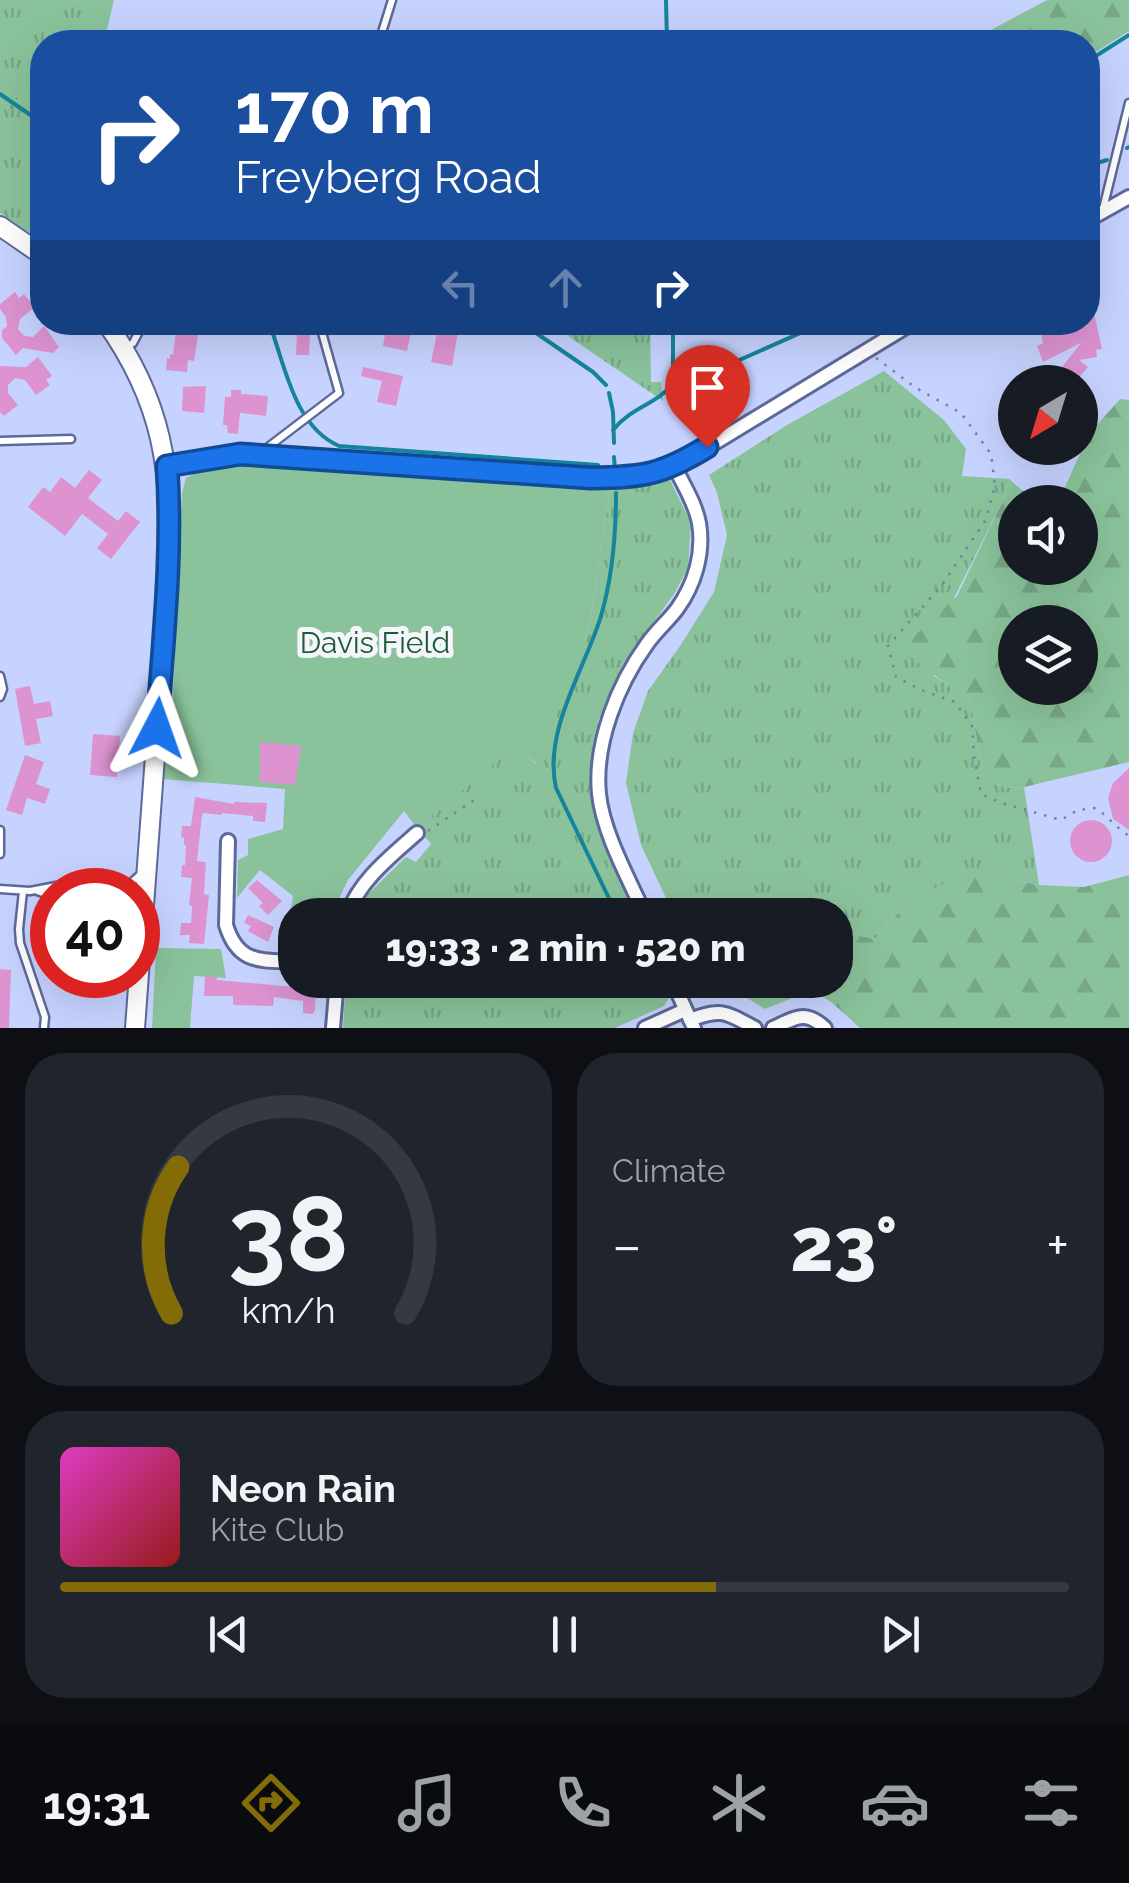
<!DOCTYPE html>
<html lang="en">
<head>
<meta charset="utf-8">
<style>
	body { margin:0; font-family:Raleway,sans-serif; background:#20242c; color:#f1f3f6; height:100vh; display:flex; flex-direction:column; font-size:38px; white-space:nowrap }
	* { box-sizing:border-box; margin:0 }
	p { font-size:32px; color:#9ea1a6 }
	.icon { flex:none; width:55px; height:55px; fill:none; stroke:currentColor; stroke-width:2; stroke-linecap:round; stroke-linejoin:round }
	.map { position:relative; height:1028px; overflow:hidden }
	.side { display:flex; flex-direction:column; gap:25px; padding:25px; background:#0d0f14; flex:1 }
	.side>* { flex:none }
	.guide { position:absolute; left:30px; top:30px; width:1070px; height:305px; border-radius:40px; box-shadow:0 10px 40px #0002; background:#1a4fa0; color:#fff; overflow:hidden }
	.needle { width:65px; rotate:218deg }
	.tools { position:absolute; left:998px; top:365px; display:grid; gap:20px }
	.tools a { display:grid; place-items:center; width:100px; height:100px; border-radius:50%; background:#171b24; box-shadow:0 10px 40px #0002; font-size:50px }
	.speed { position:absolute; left:30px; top:868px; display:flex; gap:20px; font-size:50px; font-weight:700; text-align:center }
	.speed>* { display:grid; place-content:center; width:130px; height:130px; border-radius:50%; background:#171b24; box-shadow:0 10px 40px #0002; line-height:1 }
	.speed .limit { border:15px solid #d22; background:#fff; color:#111 }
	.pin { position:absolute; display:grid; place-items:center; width:85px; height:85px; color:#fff; margin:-102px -42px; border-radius:50% 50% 50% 0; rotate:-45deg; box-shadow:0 0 10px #0007 }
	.pin .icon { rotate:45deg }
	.me { position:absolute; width:110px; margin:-55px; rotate:4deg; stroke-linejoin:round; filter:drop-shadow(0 0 8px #0008) }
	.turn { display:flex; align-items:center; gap:35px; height:210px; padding:0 40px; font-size:45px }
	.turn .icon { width:130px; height:130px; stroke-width:2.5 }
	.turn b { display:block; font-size:70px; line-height:85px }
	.lanes { display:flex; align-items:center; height:95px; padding:0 40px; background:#0003; justify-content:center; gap:50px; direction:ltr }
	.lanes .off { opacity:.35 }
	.big { font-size:75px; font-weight:800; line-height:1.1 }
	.side .card { flex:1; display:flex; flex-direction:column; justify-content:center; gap:15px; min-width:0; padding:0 35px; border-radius:40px; background:#20242c }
	.side .dial { align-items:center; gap:0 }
	.dial svg { height:260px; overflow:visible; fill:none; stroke:#363941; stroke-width:7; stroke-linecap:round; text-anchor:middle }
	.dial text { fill:#f1f3f6; stroke:none }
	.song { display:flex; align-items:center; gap:30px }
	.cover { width:120px; height:120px; border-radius:15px; background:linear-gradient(135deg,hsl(310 70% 55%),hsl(0 70% 35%)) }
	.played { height:10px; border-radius:5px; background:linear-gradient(90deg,#836c07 65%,#363941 65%) }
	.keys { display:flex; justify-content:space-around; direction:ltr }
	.heat { display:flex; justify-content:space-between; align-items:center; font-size:55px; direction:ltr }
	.side .tiles { flex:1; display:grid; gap:25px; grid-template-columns:1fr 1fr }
	.card:last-child { grid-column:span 2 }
	.trip { position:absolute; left:278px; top:898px; width:575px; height:100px; border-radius:40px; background:#171b24; box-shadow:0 10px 40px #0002; font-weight:800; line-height:100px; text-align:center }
	.tabs { display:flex; height:160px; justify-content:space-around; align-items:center; background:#090b0e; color:#9ea1a6 }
	.tabs .icon { width:70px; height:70px }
	.tabs .active { color:#836c07 }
	.tabs b { font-size:45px; color:#f1f3f6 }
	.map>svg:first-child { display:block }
</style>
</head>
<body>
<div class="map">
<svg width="1129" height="1028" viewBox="0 0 1129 1028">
	<defs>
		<pattern id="grass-tufts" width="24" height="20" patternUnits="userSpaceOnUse" patternTransform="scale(2.5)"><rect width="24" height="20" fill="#8ac39b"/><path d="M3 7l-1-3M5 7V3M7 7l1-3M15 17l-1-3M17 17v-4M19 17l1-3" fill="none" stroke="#77a786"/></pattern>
		<pattern id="forest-firs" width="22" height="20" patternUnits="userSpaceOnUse" patternTransform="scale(2.5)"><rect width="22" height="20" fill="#8ac39b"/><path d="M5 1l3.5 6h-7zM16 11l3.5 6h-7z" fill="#77a786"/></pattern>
	</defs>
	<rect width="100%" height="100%" fill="#c7d3ff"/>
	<path fill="url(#grass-tufts)" d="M0,0H114L104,42H42V241L0,213Z
		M549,323H650L651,382H661L663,401Z
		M884,371L944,420L966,449L962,476L1009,479L1006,494L952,602L934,676L962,694L968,701L972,710L983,778L1006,788L1024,787L1039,885L986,875L909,901L875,939L835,931V915H674L641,845L626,783L633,733L648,691L680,646L714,592L727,535L717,493L709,475L787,425Z
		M670,480L691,523L688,568L674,594L622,666L598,721L595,807L637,915H354L360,902L406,857L416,862L431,844L417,828L514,746L536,764L590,625L610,487L642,485Z
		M346,980H662L669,998L664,1006L615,1028H343Z"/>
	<path fill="url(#forest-firs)" fill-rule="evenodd" d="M1047,0H1129V31L1088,57V42H968Z
		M1120,399L1129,400V762L1024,787L1006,788L983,778L972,710L968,701L906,653L910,640L957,596L1006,494L1009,479L1036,502H1015V568H1080V502H1050L1060,498L1089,434ZM1015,622H1080V688H1015Z
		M986,875L1039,885L1084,887L1129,875V1028H860C816,988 821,986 765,1009L734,990L749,980H835V931L875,939L909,901L952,880Z"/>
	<path fill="#8ac39b" d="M242,462L610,487L590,625L537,764L514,747L417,828L404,811L348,880L331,915H295V952L284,951L293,896L260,870L237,898L238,860L248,855V839L283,829L285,789L163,779L172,722L182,493L186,478L204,468Z
		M156,948L221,949L226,978L194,976L190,1028H152Z"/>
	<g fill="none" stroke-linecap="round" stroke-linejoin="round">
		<path stroke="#16849c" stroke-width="4" d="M666,0L667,42
			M1088,61L1129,35
			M0,94L42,123
			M1127,148L1129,147
			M1088,166L1107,160
			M520,322L593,372L606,385
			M272,331C286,371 296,427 339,446L598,465
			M672,385H683L825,322
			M609,393L613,412L614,443
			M613,430C633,406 655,405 673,384V322
			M614,457L615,470
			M616,493C616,535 613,575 601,616C585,669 543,730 556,788L617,915
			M647,980L653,995"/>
	</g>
	<path fill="#dd93d0" d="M15,292L19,298L24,294L35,307L20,319L18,329L24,336L33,337L44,326L59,347L53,353L23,348L16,355L2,338V330L7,326L6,317L0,309V304Z
		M1088,299H1091L1102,349L1096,350L1097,357L1079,360L1088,367L1075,382H1050L1081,343L1043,362L1037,346L1043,343L1039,322H1088Z
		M177,322H200L194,361L188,360L187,372L166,370L167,358L170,359V354L173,355Z
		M387,322H420L417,335L411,333L407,351L383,346Z
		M438,328L458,332L452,366L431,362Z
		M297,333L310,334L309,355H296Z
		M38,357L52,376L46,380L50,385L36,395L25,380L15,378L8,385V393L18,405L4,416L0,412V366L26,367Z
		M363,367L403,376L396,406L377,402L382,381L361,376Z
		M206,386L204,413L182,411L183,387Z
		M231,390H241V394L268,396L266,416L240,413L238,434L228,433L227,425H223L225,397H231Z
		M89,470L102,480L88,498L118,521L126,511L140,522L111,559L97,548L108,534L82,514L65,536L28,507L43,487L50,492L61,477L75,488Z
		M30,686L34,704L50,701L53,716L36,719L41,743L25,746L15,689Z
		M93,734L120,736L117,777L90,775Z
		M260,742L301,746L295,785L260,782Z
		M25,755L44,762L36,784L50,789L45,804L27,798L22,815L6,810Z
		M1129,768V830L1113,819L1108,798L1113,783Z
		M195,797L234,804V802L267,803L265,822L253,821V816L222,813V815L203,813L202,815L197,861L206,862L204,894L209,895L204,944L189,943L190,935H180L181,923H191L192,906L189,905L192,878L181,877L182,865H185L186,845H184V838L181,837L182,826H191Z
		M1070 841a21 21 0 1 1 42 0a21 21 0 1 1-42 0Z
		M257,880L282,901L268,915L259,906L263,903L248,888Z
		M248,915L274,927L268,942L248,931L251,926L244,923Z
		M0,969L11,970L9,1028H0Z
		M205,976L217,977V980L316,989L315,1010L313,1014L303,1013V1001L274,997L273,1006L233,1005V996H204Z"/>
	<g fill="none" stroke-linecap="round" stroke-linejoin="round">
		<defs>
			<path id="lane" d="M379,42L392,0
				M1103,209L1129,103
				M125,348L133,343L144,322
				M0,441L71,439
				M259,454L339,393L321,329L311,322
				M0,676L3,689L0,697
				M0,830V854
				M0,889L30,891L56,886L93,890
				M123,890L141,874
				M23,891L19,929L20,943L45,1017L44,1028
				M37,891L52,896"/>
			<path id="street" d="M1088,220L1129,197
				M167,466L240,454L591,478L647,475L675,467L914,322
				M228,841L226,925C238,964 260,960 295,962
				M347,915C360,880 390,857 417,833
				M645,915C629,879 603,833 599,794C594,743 618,684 647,644C656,631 668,621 677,609C695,584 704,553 699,523C695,502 683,485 675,467
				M672,980L694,1028
				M690,1020C721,1007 727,1013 755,1028
				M333,1028L337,980
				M645,1028L685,1010
				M773,1028C795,1018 805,1009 825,1028"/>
			<path id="secondary" d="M0,226L42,255
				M106,322C163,402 172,471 169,566L135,1028"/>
		</defs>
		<use href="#lane" stroke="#5d6999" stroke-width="11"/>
		<use href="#street" stroke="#5d6999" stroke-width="18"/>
		<use href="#secondary" stroke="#5d6999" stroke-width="22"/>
		<path stroke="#7881a2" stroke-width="2.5" stroke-dasharray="2.5 8" stroke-linecap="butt" d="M11,108L17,98
			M876,358L916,388L961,413L991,454L995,486L985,521L942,585L888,646L896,677L921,690L955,702L972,726L974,756L981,794L1002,803L1061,820L1078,810L1096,808C1108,817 1117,828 1129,836
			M428,831L480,796"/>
		<use href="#lane" stroke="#fff" stroke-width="6"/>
		<use href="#street" stroke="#fff" stroke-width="12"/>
		<use href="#secondary" stroke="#fff" stroke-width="18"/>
	</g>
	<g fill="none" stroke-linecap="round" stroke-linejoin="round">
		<defs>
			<path id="route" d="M157,728C163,641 173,554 167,466L240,454L591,478C644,477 661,475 707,447"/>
		</defs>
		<use href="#route" stroke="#114b97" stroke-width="25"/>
		<use href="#route" stroke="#1a73e8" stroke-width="18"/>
	</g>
	<g text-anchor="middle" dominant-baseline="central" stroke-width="10" stroke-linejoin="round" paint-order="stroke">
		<g font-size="30" fill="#1d5a35" stroke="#f4f6fb">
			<text x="375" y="642">Davis Field</text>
		</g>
	</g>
</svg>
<div class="tools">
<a><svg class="needle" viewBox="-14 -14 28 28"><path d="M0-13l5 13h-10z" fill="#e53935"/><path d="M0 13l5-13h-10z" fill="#9ea1a6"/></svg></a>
<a><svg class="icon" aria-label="sound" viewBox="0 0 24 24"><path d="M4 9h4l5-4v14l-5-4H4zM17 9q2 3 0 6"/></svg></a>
<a><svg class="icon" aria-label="layers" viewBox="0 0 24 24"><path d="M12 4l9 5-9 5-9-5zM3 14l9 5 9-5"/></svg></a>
</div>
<div class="speed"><div class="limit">40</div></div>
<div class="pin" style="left:707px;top:447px;background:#d93025"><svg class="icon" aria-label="arrive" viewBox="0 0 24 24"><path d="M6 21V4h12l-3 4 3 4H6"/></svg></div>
<svg class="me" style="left:157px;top:728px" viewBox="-20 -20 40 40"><path d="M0-17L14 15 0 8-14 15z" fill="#1a73e8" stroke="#fff" stroke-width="4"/></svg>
<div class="trip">19:33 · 2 min · 520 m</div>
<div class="guide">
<div class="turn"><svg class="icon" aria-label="right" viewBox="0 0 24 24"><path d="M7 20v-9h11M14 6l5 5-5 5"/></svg><div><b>170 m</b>Freyberg Road</div></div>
<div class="lanes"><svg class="icon off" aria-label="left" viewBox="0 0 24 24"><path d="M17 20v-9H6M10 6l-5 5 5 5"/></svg><svg class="icon off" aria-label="ahead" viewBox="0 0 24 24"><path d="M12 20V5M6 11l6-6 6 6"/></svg><svg class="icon" aria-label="right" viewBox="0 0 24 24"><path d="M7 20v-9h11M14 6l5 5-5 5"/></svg></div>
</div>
</div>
<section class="side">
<div class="tiles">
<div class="card dial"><svg viewBox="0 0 100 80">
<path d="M14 69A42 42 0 1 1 86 69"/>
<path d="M14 69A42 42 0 0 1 16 24" stroke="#836c07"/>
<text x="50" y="56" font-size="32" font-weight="700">38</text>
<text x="50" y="72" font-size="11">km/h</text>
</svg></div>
<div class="card"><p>Climate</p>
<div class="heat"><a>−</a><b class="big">23°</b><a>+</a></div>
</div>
<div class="card">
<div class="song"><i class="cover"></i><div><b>Neon Rain</b><p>Kite Club</p></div></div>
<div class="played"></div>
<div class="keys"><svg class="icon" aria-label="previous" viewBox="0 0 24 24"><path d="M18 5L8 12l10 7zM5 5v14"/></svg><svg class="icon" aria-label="pause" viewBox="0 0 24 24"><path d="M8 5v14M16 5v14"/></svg><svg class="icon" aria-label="next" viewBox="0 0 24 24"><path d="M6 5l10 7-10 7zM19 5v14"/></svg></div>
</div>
</div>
</section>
<nav class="tabs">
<b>19:31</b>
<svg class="icon active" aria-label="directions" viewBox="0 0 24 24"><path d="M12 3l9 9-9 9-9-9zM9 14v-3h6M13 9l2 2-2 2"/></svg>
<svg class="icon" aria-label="music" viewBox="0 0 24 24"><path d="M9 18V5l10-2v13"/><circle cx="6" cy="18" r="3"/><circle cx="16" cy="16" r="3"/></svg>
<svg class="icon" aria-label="phone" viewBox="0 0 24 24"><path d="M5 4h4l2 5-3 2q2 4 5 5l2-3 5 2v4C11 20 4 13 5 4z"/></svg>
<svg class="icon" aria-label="climate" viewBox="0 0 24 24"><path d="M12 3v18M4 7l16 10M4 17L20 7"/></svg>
<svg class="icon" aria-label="car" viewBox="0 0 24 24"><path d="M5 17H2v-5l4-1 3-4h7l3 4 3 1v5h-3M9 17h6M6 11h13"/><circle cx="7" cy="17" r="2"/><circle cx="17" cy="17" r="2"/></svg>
<svg class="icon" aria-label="filters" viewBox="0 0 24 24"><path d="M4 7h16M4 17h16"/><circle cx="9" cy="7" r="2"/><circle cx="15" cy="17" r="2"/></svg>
</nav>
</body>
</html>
